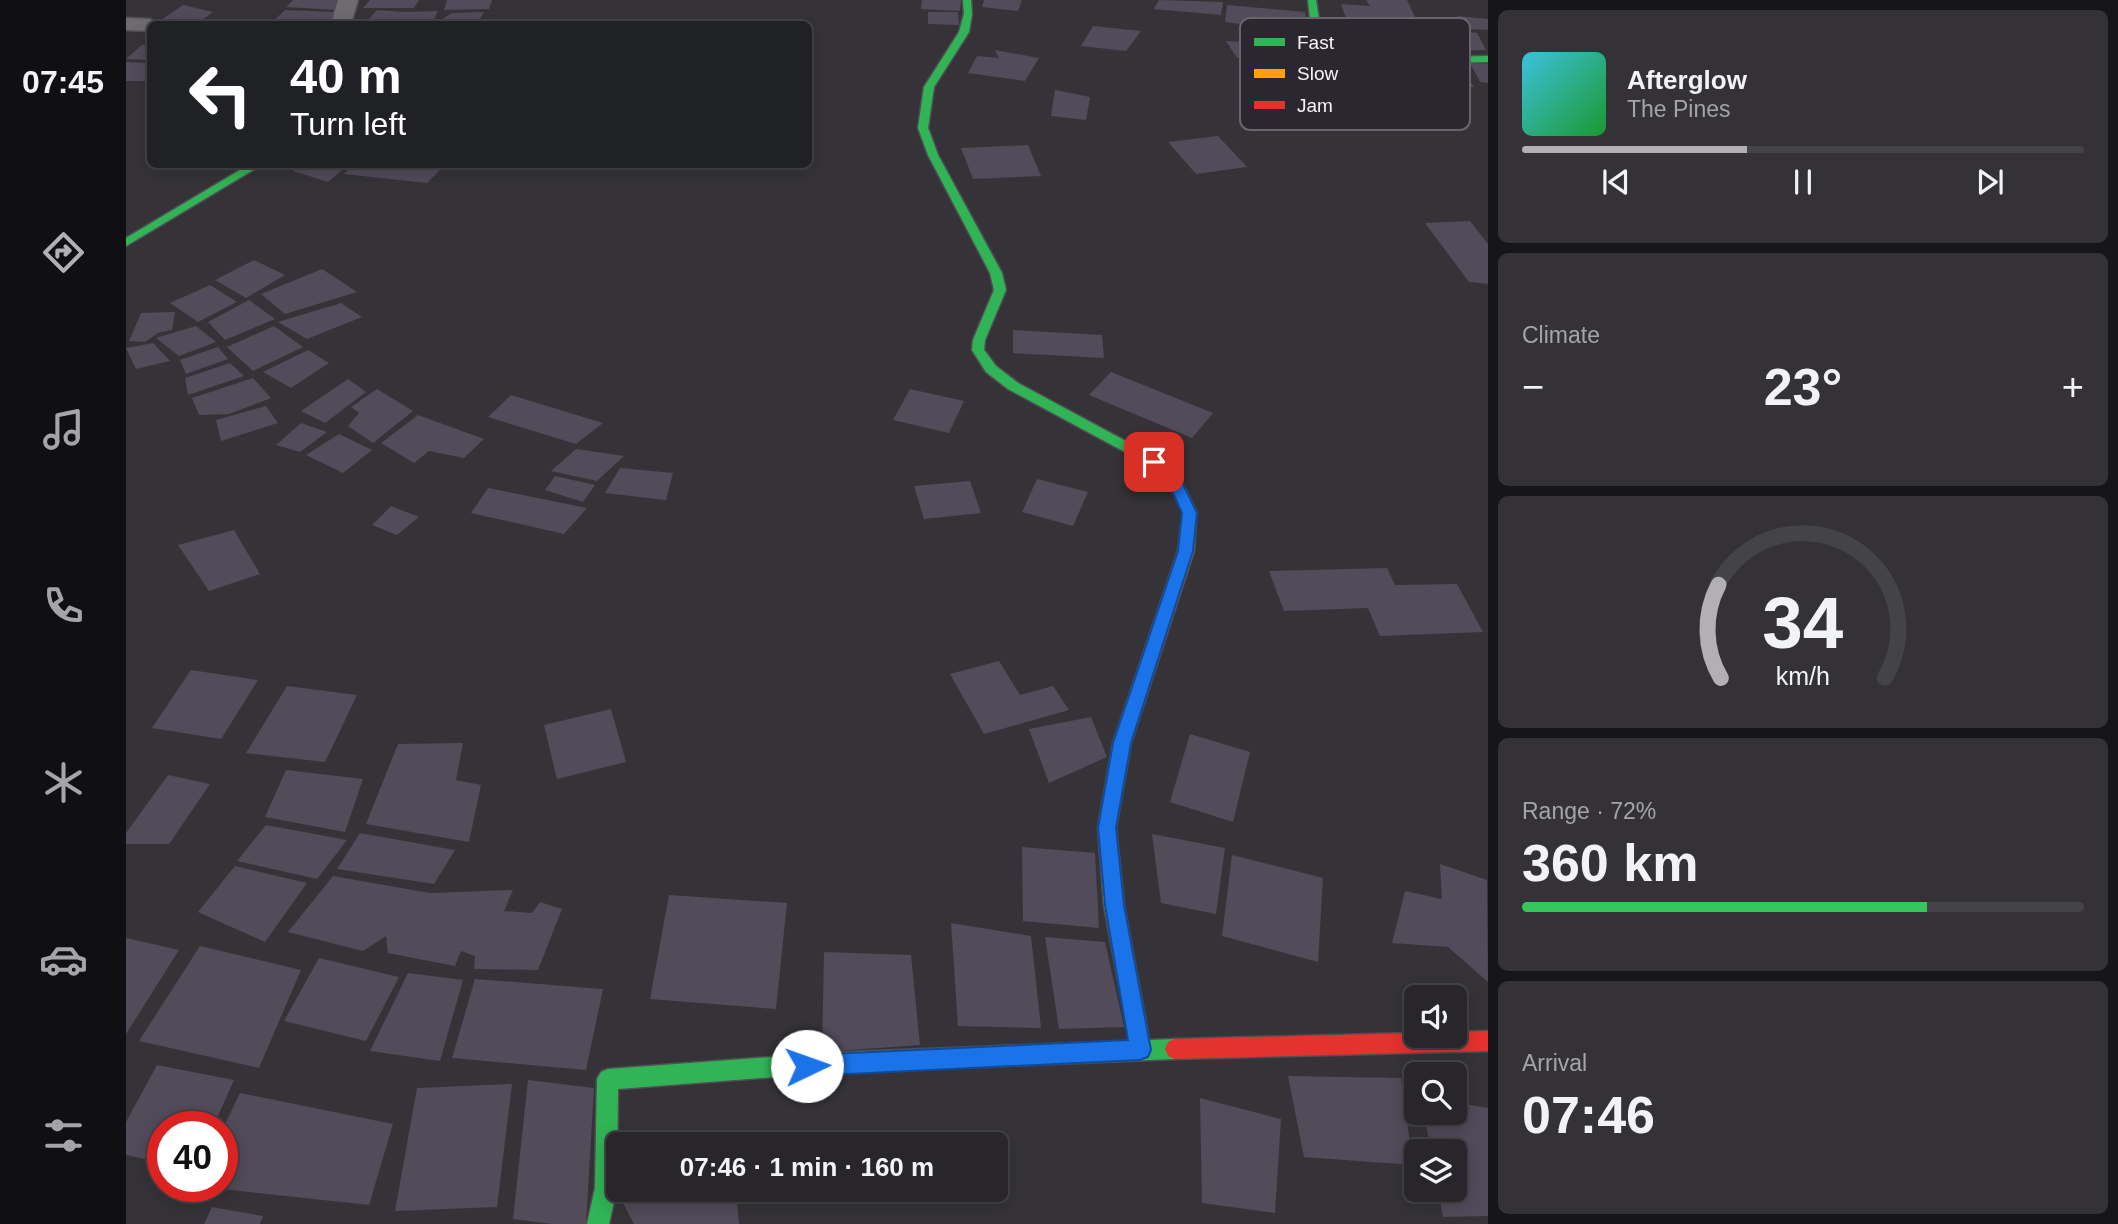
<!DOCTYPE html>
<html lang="en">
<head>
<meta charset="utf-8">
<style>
	body { margin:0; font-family:Helvetica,sans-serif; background:#343236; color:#f1f3f6; height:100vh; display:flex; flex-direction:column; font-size:26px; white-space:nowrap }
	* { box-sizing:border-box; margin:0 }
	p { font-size:23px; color:#a5a5a8 }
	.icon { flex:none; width:38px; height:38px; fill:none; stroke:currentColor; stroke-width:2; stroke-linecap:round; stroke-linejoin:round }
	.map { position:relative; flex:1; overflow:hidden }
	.panel { display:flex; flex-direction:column; gap:10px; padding:10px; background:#161517; width:630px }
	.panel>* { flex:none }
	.guide { position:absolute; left:21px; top:21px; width:665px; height:147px; border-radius:10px; box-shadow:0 4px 18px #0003,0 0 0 2px #444347; background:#202124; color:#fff; overflow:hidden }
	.tools { position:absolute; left:1278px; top:985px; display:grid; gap:14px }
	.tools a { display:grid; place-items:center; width:63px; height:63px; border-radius:10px; background:#28262a; box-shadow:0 4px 18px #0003,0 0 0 2px #444347; font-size:35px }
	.speed { position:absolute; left:21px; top:1111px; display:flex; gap:14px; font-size:35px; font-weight:700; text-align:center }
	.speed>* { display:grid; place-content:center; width:91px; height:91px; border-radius:50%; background:#28262a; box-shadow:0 4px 18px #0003,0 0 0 2px #444347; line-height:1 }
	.speed .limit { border:10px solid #d22; background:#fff; color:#111 }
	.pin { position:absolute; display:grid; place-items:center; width:60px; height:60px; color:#fff; margin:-30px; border-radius:14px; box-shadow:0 4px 10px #0006 }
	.me { position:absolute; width:77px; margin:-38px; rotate:87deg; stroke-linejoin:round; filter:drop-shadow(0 0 5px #0008) }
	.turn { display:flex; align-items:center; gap:24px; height:147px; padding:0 28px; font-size:32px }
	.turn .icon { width:91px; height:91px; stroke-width:2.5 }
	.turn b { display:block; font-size:49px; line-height:60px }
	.big { font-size:52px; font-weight:700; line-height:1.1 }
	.panel .widget { flex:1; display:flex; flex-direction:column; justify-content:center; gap:10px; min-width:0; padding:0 24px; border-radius:10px; background:#343236 }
	.panel .dial { align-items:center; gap:0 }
	.dial svg { height:182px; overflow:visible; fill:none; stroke:#444347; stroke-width:7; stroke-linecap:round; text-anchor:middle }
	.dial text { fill:#f1f3f6; stroke:none }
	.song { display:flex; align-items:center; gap:21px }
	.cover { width:84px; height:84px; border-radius:10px; background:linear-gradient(135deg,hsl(190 70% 55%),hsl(130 70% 35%)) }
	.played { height:7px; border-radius:4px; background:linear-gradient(90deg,#b2b0b5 40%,#444347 40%) }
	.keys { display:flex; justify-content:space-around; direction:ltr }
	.heat { display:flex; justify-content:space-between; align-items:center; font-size:38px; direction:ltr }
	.charge { height:10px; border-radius:5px; background:linear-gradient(90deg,#34c759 72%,#444347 0) }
	.trip { position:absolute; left:480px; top:1132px; width:402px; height:70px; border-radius:10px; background:#28262a; box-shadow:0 4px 18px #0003,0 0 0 2px #444347; font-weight:700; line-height:70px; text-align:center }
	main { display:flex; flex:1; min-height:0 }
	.menu { display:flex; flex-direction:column; width:126px; justify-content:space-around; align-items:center; background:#100f11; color:#a5a5a8 }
	.menu .icon { width:49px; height:49px }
	.menu .active { color:#b2b0b5 }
	.menu b { font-size:32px; color:#f1f3f6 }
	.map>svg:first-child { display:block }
</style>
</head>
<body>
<main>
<nav class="menu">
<b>07:45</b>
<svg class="icon active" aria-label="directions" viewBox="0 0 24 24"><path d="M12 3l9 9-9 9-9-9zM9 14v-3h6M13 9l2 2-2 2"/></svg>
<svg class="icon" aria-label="music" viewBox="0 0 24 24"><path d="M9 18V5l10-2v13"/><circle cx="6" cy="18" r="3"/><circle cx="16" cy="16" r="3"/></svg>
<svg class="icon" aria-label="phone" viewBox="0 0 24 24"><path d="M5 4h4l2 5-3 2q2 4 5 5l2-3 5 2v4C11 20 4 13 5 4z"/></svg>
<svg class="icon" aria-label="climate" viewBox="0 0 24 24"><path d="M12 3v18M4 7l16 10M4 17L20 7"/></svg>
<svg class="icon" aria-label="car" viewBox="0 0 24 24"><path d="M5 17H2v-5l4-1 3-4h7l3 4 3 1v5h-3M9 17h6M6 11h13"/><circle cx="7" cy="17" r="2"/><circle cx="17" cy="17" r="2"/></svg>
<svg class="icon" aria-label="filters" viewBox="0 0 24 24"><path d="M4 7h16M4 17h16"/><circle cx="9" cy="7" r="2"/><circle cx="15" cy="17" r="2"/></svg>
</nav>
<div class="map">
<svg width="1362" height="1224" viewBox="0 0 1362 1224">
	<rect width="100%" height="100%" fill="#353338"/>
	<path fill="#524b5a" d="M167,0H214L211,10L160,7Z
		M244,0H293L288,8H237Z
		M321,0H366L363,9L318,10Z
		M796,0H835L834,11L795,9Z
		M858,0H896L892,11L856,7Z
		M1033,0L1097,2L1095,15L1028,9Z
		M1240,0H1281L1292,23L1220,18L1215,4L1244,6Z
		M57,5L87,12L71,24L32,22Z
		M1101,5L1179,12L1185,41L1142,39L1136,27L1099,22Z
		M159,10L210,12L206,23L144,24Z
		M251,10L280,12L312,11L307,22L241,21Z
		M358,12L351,24H308L326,13Z
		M802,12H832L833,25L802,24Z
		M1331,16L1362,19V30L1328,28Z
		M967,26L1015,31L1000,51L955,46Z
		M1300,28L1351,33L1360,50L1289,52Z
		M1100,41L1138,43L1143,57L1111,58Z
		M16,45H24V60L0,59Z
		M869,50L913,58L899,81L842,73L851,56L873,58Z
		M0,62L24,63V81H0Z
		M1288,62H1331L1348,87L1256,94L1244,67L1279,65L1281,72H1295Z
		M1344,63L1362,64V83L1354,82Z
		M929,90L964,97L960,120L925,116Z
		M1092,136L1121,167L1070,174L1042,142Z
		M902,145L915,176L847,179L835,148Z
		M176,164H223L202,182L167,171Z
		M228,164L281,165L320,164L301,183L218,174Z
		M1344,221L1362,244V284L1343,282L1299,223Z
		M128,260L159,275L120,298L89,280Z
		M196,269L231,292L159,314L135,294Z
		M84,285L111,302L72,322L44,303Z
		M123,300L149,319L99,340L82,322Z
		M215,303L236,317L181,339L152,322Z
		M49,312L46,330L32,333L19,342L3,341L15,313Z
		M70,326L90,342L53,356L30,338Z
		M148,326L177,347L127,371L101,347Z
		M887,330L976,335L978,358L887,353Z
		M27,343L44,361L10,369L0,348Z
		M92,347L102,359L60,374L54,360Z
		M182,350L203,363L165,388L137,372Z
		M104,363L118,376L62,395L59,378Z
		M985,372L1087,413L1066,438L963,395Z
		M127,378L145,398L103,414L73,415L66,398Z
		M222,379L240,392L199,423L175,411Z
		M251,389L287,411L247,443L222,426L233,413L225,407Z
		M784,389L838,401L823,433L767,420Z
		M385,395L477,423L450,444L362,417Z
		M140,406L152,423L95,441L90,420Z
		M292,415L358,439L338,458L303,451L288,463L255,443Z
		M175,423L201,432L174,452L150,445Z
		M213,434L246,450L217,473L180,455Z
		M450,449L498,456L471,481L425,471Z
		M494,468L547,473L540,500L479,493Z
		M429,476L469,485L457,502L419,490Z
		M911,479L962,492L947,526L896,512Z
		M844,481L855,513L798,519L788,486Z
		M362,488L461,508L438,534L345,513Z
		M265,506L293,517L271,535L246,525Z
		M108,530L134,574L83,591L52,545Z
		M1261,568L1269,585L1331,584L1357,632L1254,636L1242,608L1158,611L1143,571Z
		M873,661L894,695L927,686L943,710L858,734L824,674Z
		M65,670L132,680L95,739L26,728Z
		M161,686L231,695L199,762L120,753Z
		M485,709L500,762L431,779L418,725Z
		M965,717L981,757L923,783L903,729Z
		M1064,734L1124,752L1107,822L1044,802Z
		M337,743L330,780L355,785L343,842L240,824L272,744Z
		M160,770L237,779L219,832L139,817Z
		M42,775L84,784L43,844H0V833Z
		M140,825L221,840L191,879L111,861Z
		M234,833L329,850L308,884L211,869Z
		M1026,834L1099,848L1090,914L1035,903Z
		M896,847L969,853L973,928L897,921Z
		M1106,855L1197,878L1192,962L1096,936Z
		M1314,864L1361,880L1362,982L1322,947L1266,943L1279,891L1316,899Z
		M109,866L181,883L139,942L72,912Z
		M207,876L304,893L387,890L378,911L406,913L414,902L436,909L412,970L348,969L349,956L335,951L329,966L262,953L260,936L237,951L162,932Z
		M543,895L661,903L650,1009L524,999Z
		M825,923L905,936L915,1028L832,1026Z
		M919,937L979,942L998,1027L933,1029Z
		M0,938L53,950L0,1034Z
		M74,946L175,970L133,1068L13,1041Z
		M698,952L785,955L794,1045L696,1052Z
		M193,958L273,977L240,1041L158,1021Z
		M282,973L337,980L314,1061L244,1051Z
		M349,979L477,989L460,1070L326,1058Z
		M31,1065L108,1080L87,1127H37V1163L0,1155V1122Z
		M1162,1076L1275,1078L1287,1165L1178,1157Z
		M402,1080L468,1088L460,1224H426L387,1219Z
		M386,1084L371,1207L269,1211L291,1088Z
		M114,1093L267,1124L243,1205L96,1189V1130Z
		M1074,1098L1155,1119L1149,1213L1076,1203Z
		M1328,1102L1362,1108V1216L1317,1217L1312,1190H1328V1152H1305L1298,1113H1328Z
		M490,1190H610L613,1224H508Z
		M86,1207L137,1216L134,1224H78Z"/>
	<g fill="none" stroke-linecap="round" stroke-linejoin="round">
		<defs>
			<path id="street" d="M212,0H232L225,24H205Z
				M0,18L24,19L34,24H24V31L0,30Z"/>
			<path id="fast" d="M837,0H845L846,14L843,32L808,87L802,128L812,155L876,273L880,290L859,340L858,350L870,366L892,383L1033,459L1056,483L1071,513L1068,524H1058L1057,513L1045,488L1023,465L882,389L860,372L846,350L847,340L868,290L864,273L802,155L792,128L798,87L833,32L838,14Z
				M1182,0H1190L1198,53L1211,60L1362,56V62L1206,65L1188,54Z
				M124,164H137L0,246V238Z
				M1049,1039L1056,1042L1059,1049L1056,1056L1049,1059L701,1073L492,1089L491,1188L483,1224H461L469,1188L471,1079L475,1072L482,1069L701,1053Z"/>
			<path id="slow" d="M1063,515L1070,520L1068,551L1005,743L990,828L998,905L1025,1050L1022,1057L1015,1060L1008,1057L1005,1050L978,905L972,828L987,743L1052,551L1056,520Z"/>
			<path id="jam" d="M1362,1031V1051L1049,1059L1042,1056L1039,1049L1042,1042L1049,1039L1290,1033V1036H1328V1032Z"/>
		</defs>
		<use href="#street" stroke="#514f53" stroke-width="3"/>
		<use href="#fast" stroke="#514f53" stroke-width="3"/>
		<use href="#slow" stroke="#514f53" stroke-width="3"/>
		<use href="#jam" stroke="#514f53" stroke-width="3"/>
		<use href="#street" fill="#6e6c70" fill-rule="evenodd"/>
		<use href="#fast" fill="#30b455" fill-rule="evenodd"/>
		<use href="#slow" fill="#ff9f0a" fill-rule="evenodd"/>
		<use href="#jam" fill="#e5322d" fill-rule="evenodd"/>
	</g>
	<path fill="#1a73e8" stroke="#114b97" stroke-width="2" d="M1028,457L1033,459L1056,482L1071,513L1067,551L1005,743L990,828L998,905L1025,1050L1022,1057L1014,1060L681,1076L674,1073L671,1066L674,1058L681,1055L1002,1040L979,905L972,828L987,743L1052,551L1056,513L1045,488L1021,462Z"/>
	<rect x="1114" y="18" width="230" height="112" rx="10" fill="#2b2730" stroke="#68646c" stroke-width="2"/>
	<rect x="1128" y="38" width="31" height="8" fill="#30b455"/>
	<rect x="1128" y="69" width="31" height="9" fill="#ff9f0a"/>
	<rect x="1128" y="101" width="31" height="8" fill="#e5322d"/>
	<g font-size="19" fill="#f5f3f9">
		<text x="1171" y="49">Fast</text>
		<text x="1171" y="80">Slow</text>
		<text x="1171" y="112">Jam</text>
	</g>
</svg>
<div class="tools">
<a><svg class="icon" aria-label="sound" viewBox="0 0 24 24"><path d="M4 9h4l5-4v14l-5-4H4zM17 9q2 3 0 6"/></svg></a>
<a><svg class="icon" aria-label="search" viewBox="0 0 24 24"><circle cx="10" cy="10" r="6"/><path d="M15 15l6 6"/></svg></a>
<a><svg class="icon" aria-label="layers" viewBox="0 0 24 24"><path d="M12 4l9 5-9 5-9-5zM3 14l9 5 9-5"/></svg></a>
</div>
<div class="speed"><div class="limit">40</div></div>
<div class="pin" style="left:1028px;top:462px;background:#d93025"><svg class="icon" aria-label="arrive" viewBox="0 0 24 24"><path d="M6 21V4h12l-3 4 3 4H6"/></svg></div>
<svg class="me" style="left:681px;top:1066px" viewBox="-20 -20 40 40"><circle r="19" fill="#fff"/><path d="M0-13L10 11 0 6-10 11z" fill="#1a73e8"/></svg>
<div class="trip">07:46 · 1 min · 160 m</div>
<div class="guide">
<div class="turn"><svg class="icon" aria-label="left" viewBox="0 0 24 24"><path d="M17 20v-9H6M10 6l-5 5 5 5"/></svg><div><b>40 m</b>Turn left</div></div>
</div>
</div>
<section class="panel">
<div class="widget">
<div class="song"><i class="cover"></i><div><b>Afterglow</b><p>The Pines</p></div></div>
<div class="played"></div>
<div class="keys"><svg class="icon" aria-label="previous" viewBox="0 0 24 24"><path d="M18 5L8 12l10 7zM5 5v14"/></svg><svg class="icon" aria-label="pause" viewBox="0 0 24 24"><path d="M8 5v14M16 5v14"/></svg><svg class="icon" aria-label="next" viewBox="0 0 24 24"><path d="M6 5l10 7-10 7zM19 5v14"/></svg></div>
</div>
<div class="widget"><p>Climate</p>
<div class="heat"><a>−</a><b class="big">23°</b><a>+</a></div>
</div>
<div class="widget dial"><svg viewBox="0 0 100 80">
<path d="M14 69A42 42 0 1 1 86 69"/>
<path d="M14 69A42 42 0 0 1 13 28" stroke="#b2b0b5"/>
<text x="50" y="56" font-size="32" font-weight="700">34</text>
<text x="50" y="72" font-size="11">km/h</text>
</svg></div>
<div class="widget"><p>Range · 72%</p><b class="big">360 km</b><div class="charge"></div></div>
<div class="widget"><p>Arrival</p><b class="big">07:46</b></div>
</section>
</main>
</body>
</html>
